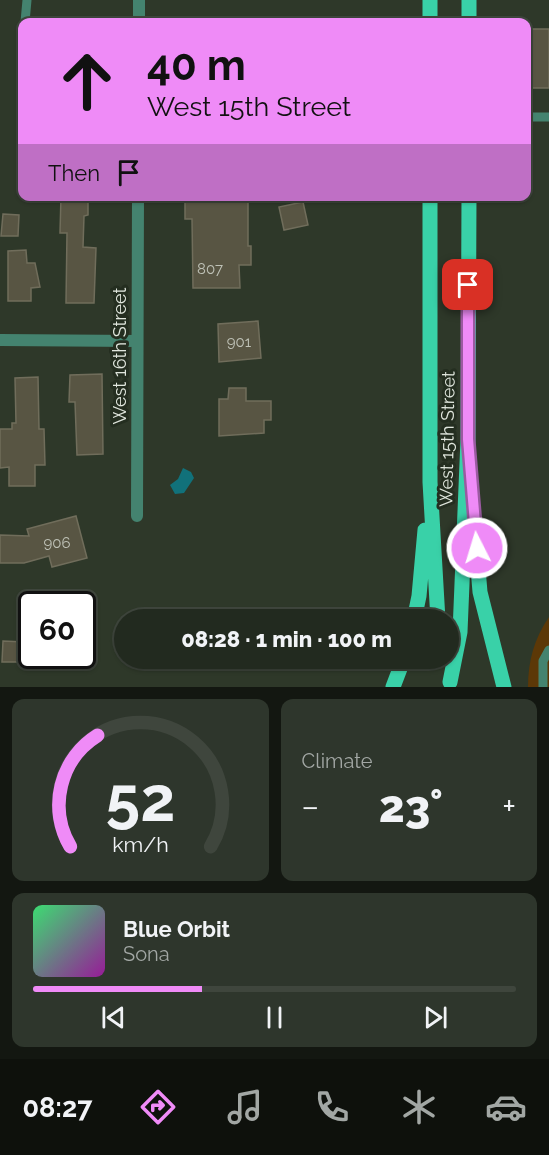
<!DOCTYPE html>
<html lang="en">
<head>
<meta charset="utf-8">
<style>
	body { margin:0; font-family:Raleway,sans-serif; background:#2e362c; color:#f1f3f6; height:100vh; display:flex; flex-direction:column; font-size:22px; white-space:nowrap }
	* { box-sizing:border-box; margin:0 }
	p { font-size:20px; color:#a2a7a4 }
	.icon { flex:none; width:33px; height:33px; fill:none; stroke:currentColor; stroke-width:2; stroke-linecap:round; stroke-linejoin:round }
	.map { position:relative; height:687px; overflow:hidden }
	.sheet { display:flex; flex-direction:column; gap:12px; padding:12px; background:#131711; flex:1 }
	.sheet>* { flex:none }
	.guide { position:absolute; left:18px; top:18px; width:513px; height:183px; border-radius:12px; box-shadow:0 2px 4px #0004,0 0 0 2px #3f463d; background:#ef8bf7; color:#111; overflow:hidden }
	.speed { position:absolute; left:18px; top:591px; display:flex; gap:12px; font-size:30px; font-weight:700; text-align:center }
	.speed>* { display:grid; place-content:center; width:78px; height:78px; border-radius:50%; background:#222a1f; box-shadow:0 2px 4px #0004,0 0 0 2px #3f463d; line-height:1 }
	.speed .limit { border:3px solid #111; border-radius:9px; background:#fff; color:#111 }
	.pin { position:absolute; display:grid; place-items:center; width:51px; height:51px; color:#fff; margin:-26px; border-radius:12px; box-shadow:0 3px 9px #0006 }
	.me { position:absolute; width:66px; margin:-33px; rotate:355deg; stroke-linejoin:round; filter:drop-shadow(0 0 4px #0008) }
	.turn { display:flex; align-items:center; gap:21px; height:126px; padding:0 30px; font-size:27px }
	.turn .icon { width:78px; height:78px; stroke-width:2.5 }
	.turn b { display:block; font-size:42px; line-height:51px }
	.then { display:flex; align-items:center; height:57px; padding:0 30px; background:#0003; gap:12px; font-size:22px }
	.big { font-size:45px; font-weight:800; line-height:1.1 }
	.sheet .widget { flex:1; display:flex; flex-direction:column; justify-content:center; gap:9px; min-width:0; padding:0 21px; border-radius:12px; background:#2e362c }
	.sheet .dial { align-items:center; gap:0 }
	.dial svg { height:156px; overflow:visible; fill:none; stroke:#3f463d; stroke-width:7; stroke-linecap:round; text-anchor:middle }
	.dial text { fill:#f1f3f6; stroke:none }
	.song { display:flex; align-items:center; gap:18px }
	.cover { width:72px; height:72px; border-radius:9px; background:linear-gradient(135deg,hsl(140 70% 55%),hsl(300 70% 35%)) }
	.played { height:6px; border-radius:3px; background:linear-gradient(90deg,#ef8bf7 35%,#3f463d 35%) }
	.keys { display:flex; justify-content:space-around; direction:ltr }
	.heat { display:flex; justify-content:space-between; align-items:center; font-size:33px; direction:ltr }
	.sheet .tiles { flex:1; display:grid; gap:12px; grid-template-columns:1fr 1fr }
	.widget:last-child { grid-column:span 2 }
	.trip { position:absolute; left:114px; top:609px; width:345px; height:60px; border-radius:30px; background:#222a1f; box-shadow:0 2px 4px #0004,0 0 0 2px #3f463d; font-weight:800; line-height:60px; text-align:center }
	.dock { display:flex; height:96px; justify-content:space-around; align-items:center; background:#0e110c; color:#a2a7a4 }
	.dock .icon { width:42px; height:42px }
	.dock .active { color:#ef8bf7 }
	.dock b { font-size:27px; color:#f1f3f6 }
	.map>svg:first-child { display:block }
</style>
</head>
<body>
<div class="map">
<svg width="549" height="687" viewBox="0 0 549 687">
	<rect width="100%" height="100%" fill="#2e3829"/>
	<path fill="#5c3807" d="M549,617V687H528C528,661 534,639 549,617Z"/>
	<path fill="#11717a" d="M183,468L191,472L194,478L184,493L175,494L170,485L178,479Z"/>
	<path fill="#585543" stroke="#706d5b" stroke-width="1.5" d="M526,29H549V88H526Z
		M61,196H88V215L84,216L83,247L96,248L94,303H66L67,233H60Z
		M205,196H248V246H251V265H239L240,288H193L192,219H185V199H205Z
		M303,202L308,225L284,230L279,207Z
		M3,214L19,215L18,236H1Z
		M26,250L27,263H35L40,287L31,288V301H8V251Z
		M258,321L261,358L219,362L218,324Z
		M102,374L103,454L77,455L75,402H69L70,375Z
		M38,377L39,429H44L45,465H35V486H9V467L0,468V429H12V423H16L15,378Z
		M229,388H246V401H271V420H264V433L219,436V399H228Z
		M76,516L87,558L52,567L49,556L24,563H0V535L29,536L27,529Z
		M3,641L24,642V662H2Z"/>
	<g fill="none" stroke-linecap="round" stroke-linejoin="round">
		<path stroke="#44836f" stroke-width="9" d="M25,22L27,0
			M526,117H549
			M543,687V661L549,650"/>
		<path stroke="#44836f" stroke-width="12" d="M139,22V0
			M0,340L137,341
			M137,516L138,196"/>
		<path stroke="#39d1a8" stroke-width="15" d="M430,22V0
			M469,22V0
			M430,196V482L438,620
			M473,508L480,592L504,687
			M414,620L419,596L425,530
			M450,682L460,632L468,439L469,196
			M393,687L404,658"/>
	</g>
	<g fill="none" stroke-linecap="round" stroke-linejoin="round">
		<defs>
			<path id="route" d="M468,285V439L477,548"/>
		</defs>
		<use href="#route" stroke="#9b5aa1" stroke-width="15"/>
		<use href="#route" stroke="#ef8bf7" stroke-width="10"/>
	</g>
	<g text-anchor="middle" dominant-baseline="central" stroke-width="6" stroke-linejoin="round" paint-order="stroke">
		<g font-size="15" fill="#bfc2b7">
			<text x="210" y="269">807</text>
			<text x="239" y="342">901</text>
			<text x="57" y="543">906</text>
		</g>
		<g font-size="18" fill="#e1e7de" stroke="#242e20">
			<text transform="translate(119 356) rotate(-90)">West 16th Street</text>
			<text transform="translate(447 439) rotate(-89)">West 15th Street</text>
		</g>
	</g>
</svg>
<div class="speed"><div class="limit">60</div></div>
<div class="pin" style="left:468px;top:285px;background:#d93025"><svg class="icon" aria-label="arrive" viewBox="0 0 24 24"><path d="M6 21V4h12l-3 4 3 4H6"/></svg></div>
<svg class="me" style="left:477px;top:548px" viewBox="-20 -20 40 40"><circle r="17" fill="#ef8bf7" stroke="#fff" stroke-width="3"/><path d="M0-11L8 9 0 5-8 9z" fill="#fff"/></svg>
<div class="trip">08:28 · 1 min · 100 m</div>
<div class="guide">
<div class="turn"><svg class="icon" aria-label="ahead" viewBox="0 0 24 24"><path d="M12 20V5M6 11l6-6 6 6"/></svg><div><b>40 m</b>West 15th Street</div></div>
<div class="then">Then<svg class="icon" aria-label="arrive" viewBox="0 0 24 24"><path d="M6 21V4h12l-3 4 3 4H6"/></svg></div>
</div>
</div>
<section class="sheet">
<div class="tiles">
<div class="widget dial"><svg viewBox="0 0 100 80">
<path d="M14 69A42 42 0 1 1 86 69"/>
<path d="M14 69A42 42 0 0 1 28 12" stroke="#ef8bf7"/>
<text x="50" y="56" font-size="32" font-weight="700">52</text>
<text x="50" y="72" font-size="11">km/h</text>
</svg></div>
<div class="widget"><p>Climate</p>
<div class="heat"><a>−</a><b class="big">23°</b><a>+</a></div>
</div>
<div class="widget">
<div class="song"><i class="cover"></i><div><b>Blue Orbit</b><p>Sona</p></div></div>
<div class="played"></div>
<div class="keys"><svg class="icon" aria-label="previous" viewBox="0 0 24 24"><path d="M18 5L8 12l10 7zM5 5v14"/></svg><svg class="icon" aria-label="pause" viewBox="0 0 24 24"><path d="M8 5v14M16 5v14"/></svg><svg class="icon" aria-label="next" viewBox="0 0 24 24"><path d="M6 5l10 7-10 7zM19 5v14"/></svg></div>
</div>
</div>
</section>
<nav class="dock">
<b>08:27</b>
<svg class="icon active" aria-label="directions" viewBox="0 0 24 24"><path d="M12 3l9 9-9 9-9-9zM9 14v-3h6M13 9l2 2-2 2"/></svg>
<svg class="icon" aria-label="music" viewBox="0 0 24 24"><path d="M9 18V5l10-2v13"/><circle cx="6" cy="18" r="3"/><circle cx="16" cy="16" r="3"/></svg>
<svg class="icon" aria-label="phone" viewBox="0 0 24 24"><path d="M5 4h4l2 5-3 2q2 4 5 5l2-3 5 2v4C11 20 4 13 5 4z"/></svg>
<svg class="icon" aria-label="climate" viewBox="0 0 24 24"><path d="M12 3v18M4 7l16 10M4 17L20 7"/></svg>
<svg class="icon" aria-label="car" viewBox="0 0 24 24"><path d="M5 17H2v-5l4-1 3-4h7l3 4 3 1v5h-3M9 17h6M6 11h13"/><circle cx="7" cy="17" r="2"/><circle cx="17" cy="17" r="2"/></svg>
</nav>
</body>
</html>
